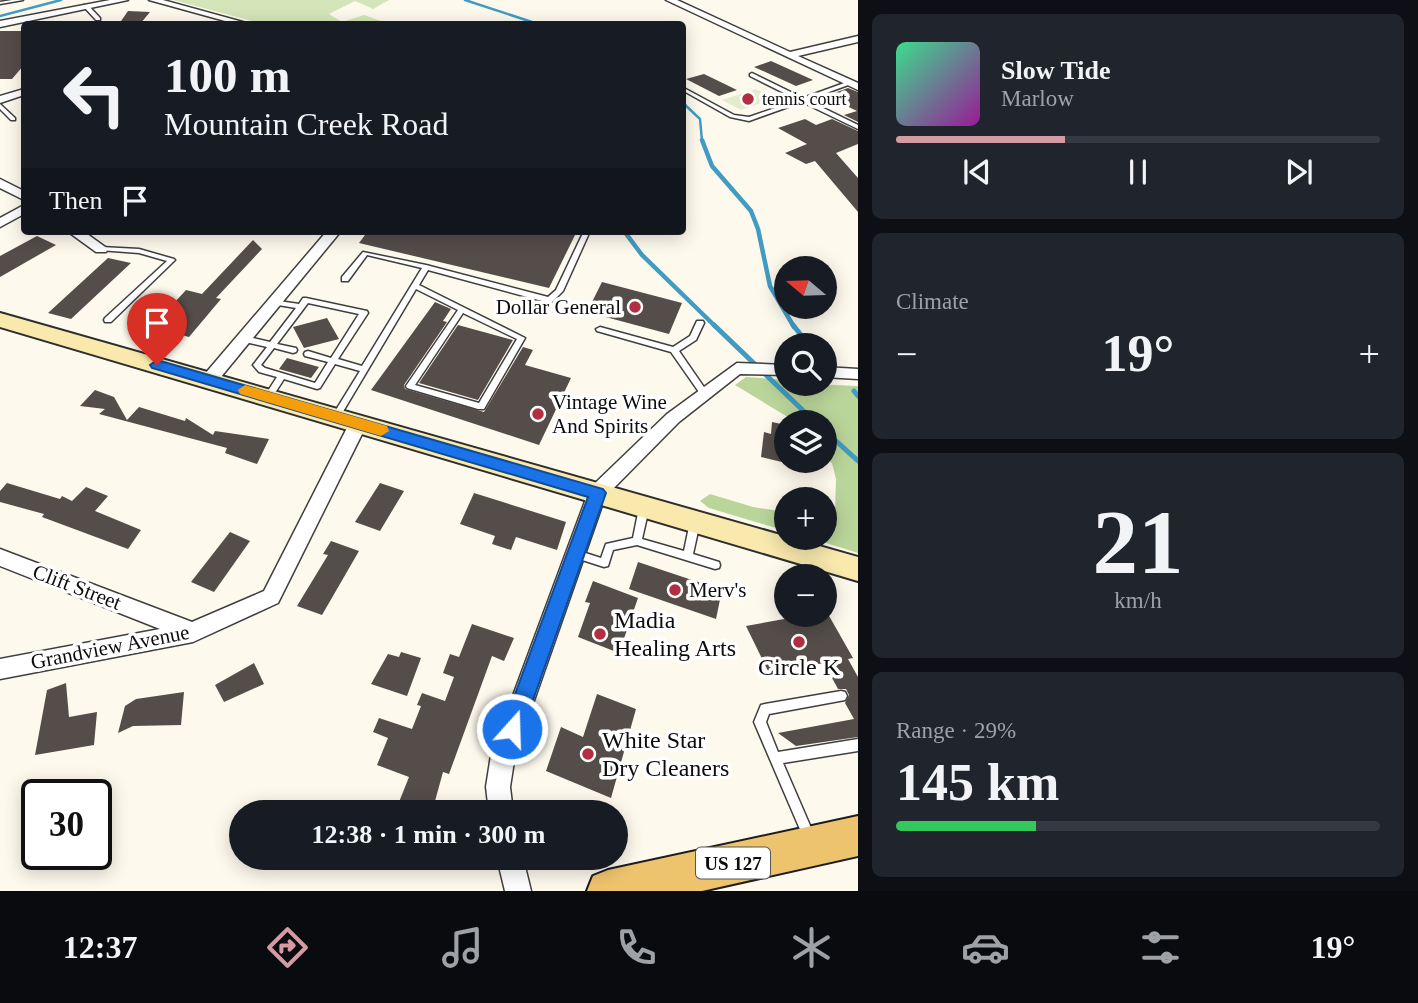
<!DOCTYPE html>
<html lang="en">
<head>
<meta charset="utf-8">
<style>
	body { margin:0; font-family:"Times New Roman",serif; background:#20242c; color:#f1f3f6; height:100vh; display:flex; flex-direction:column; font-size:26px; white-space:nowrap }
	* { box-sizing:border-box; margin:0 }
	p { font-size:23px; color:#9ea1a6 }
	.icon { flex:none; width:38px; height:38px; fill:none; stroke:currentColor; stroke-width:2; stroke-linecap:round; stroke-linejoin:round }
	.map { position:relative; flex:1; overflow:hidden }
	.panel { display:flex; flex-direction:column; gap:14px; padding:14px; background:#0d0f14; width:560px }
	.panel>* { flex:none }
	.banner { position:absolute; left:21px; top:21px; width:665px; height:214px; border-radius:7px; box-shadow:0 4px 18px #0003; background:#171b24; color:#f1f3f6; overflow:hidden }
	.needle { width:46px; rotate:289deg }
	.buttons { position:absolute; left:774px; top:256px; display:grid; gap:14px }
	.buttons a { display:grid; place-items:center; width:63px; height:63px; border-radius:50%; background:#171b24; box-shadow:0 4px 18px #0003; font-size:35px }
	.speed { position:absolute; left:21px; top:779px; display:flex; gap:14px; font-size:35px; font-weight:700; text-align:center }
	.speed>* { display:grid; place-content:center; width:91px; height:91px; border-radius:50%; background:#171b24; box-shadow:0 4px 18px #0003; line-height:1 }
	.speed .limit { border:4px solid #111; border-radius:10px; background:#fff; color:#111 }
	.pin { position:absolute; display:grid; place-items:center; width:60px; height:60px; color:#fff; margin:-72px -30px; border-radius:50% 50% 50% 0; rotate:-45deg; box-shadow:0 0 7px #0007 }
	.pin .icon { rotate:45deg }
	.me { position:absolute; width:77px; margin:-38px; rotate:20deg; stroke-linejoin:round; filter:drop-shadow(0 0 5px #0008) }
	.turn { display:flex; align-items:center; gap:24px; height:147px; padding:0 28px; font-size:32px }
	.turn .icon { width:91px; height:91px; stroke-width:2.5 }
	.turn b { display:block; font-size:49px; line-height:60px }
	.then { display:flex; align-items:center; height:66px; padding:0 28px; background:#0003; gap:14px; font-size:26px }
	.big { font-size:52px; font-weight:700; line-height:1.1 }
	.panel .tile { flex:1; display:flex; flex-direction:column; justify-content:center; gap:10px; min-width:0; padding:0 24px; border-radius:10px; background:#20242c }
	.panel .dial { align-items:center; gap:0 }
	.dial b { font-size:91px; line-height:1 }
	.song { display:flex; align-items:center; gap:21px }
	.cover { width:84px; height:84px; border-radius:10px; background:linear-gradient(135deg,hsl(150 70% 55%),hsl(300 70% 35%)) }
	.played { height:7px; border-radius:4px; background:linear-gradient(90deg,#d59ba5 35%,#363941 35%) }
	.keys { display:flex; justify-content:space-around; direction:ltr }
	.heat { display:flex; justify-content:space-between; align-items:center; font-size:38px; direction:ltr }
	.charge { height:10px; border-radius:5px; background:linear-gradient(90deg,#34c759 29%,#363941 0) }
	.trip { position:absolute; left:229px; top:800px; width:399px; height:70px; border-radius:35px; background:#171b24; box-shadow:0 4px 18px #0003; font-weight:700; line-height:70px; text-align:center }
	.tabs { display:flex; height:112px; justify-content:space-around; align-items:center; background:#090b0e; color:#9ea1a6 }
	.tabs .icon { width:49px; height:49px }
	.tabs .on { color:#d59ba5 }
	.tabs b { font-size:32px; color:#f1f3f6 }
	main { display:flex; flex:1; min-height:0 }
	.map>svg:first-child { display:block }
</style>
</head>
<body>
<main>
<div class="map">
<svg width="858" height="891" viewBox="0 0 858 891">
	<rect width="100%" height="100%" fill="#fef9ed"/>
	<path fill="#d4e5b9" d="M173,0H389L373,9L355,1L329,14L342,22L364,15L384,22L381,24H264Z"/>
	<path fill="#bad59a" d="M746,377L786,380V383L858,386V553L807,537H824V513H835L836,479L832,463L824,459V422H796L735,385Z
		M710,494L753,507L786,512V531L709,508L700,501Z"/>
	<path fill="#e4edcb" d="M756,89L775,98L741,110L722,100Z"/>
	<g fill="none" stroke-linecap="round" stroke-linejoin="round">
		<path stroke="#429bc3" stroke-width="2.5" d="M465,0L538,24
			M0,16L61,0
			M682,102L700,119L702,141"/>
		<path stroke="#429bc3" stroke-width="4.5" d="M702,140L712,166L751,211L758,229L770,286L794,327
			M624,231L642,255L716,327"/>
		<path stroke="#429bc3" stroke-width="5" d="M714,325L815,422
			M793,325L809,345
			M854,391L858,396
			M824,430L858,461"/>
	</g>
	<path fill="#544d4a" d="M128,11L150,12L140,24H119Z
		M0,31H24V65L12,79H0Z
		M771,61L813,80L796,86L754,67Z
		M704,74L737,90L719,96L686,79Z
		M848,88L858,92V122L844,115L857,111L826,96Z
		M805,119L816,125L832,119L858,131V144L836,153L858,178V212L815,161L806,164L785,153L807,144L778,128Z
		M368,231L427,233L577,231L549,288L359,243Z
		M37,236L56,245L0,277V256Z
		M253,240L262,249L216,298L221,299L189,337L152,327L186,290L202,294Z
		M108,258L131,263L71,319L48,313Z
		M602,282L682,303L669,334L587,312Z
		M435,302L451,309L443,321L447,322L404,385L405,389L484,412L523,347L533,350L525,365L571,378L539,445L371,390Z
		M327,318L339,339L304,348L293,327Z
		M458,325L513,340L478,400L419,383Z
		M287,358L319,367L311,378L279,369Z
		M95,390L114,397L127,420L139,407L185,421L186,418L213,435L215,431L269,439L257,464L225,453L227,448L99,414L105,409L80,406Z
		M772,422L786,425V463L761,457L764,432L771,434Z
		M7,483L60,499L62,496L72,501L86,487L108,496L95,511L141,530L128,549L42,517L44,514L0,502V491Z
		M380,483L404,491L380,531L355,522Z
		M474,493L566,522L557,550L516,537L511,550L492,544L495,536L460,524Z
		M230,532L250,541L214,592L191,582Z
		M331,541L359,551L322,615L297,606L328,555L323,554Z
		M638,562L722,590L716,619L629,589Z
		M593,581L638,598L619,653L578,637L590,603L585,602Z
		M812,614H828L853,658L848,659L858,677V737L796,746L778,733L854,719L845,703L849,695L846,689H838L824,663L769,673L746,626Z
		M472,624L514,638L504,661L492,656L449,774L443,772L432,812H395L409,777L377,765L388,738L373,732L379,718L412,729L421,706L417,705L422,693L445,701L454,677L443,673L450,654L459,657Z
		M401,652L421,658L407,696L371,684L388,654L399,657Z
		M254,663L264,684L224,702L215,685Z
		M66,683L69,717L97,712L94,745L35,755L47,690Z
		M184,692L181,725L133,726L118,733L125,706L136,699Z
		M597,694L636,709L611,798L546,771L561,727L583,737Z"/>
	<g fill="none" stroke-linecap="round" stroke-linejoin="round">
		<defs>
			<path id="lane" d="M12,0H23L0,4V2Z
				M84,5H88L100,18V20H96L84,7Z
				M752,73L803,98L847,82H851V84L807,100L858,125V129L802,102L749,121L730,117L682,90V87L734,115L749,117L798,100L750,76V74Z
				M0,104L15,118V120H11L0,109Z
				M584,231H590L563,291L552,302H546L428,270L419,285L525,338L484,409H478L407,388L406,386L458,310L416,289L338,420H332L331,418L360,371L335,364L320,388L317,389L284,379L271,399H265L264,397L277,377L259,372L253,365L267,347L241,341L240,339L244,336L270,342L296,308L272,304V300L299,304L303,298H306L367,311L368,313L338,359L362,366L422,268L367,255L348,281H342V277L363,252L426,265L548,297L556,290ZM308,303L359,314L331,358L308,351L305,352L304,354L305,356L328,362L315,383L265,368L261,365L274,348L293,353L296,352L297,350L296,348L277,344ZM463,313L517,339L479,403L415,385Z
				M101,247L139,249L174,259L175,260L111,322H105L104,320L105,318L167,261L139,253L99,250V248Z
				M697,321H703L704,323L696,340L679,351L708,393L704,396L701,395L671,352L597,331L596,329L600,327L673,347L690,336Z
				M644,504L647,505L649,508L642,539L684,551L690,522L692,519L695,518L698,519L700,522L693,554L719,562L720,565L719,568L715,569L637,545L613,550L608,566L604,567L573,557L571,554L573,551L576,550L601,558L606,544L633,538L639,508L641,505Z
				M841,691L845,692L847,696L845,700L769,714L766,722L778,752L858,739V751L783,763L815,837L813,841L809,843L805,841L754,722L761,705L765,704Z"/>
			<path id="street" d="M110,0H128L0,27V21Z
				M149,0H163L250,24H236Z
				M666,0H677L790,52L858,36V42L798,56L858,83V90Z
				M24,89V95L0,103V96Z
				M0,179L24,191V200L0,188Z
				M24,205V214L0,227V218Z
				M67,231H83L108,249L106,252H96Z
				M327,231H341L216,383H204L202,379L204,375Z
				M737,363L786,365V375L740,374L679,422L605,497L515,755L510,787L513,812H489L486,787L491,755L590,488L667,414Z
				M824,367L858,369V379L824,377Z
				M358,418L367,424L278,603L193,642L0,679V659L160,629L0,566V549L192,622L264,591L349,424Z
				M497,858H523L531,891H505Z"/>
			<path id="secondary" d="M0,313L858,557V581L0,327Z"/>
			<path id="primary" d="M858,816V856L702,891H587L593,876L608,870Z"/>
		</defs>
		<use href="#lane" stroke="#3f3f3f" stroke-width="3"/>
		<use href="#street" stroke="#3f3f3f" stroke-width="3"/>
		<use href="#secondary" stroke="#2e2e2e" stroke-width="4"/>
		<use href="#primary" stroke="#1d1d1d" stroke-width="4"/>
		<use href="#lane" fill="#fff" fill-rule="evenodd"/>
		<use href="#street" fill="#fff" fill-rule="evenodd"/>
		<use href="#secondary" fill="#f9e9ad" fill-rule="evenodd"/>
		<use href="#primary" fill="#eec36d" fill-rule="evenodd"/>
	</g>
	<path fill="#1a73e8" stroke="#114b97" stroke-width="2" d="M157,360L603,489L606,493L520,737L512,740L505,737L502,729L588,497L152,368L150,365Z"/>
	<path fill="#f59e0b" d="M245,385L387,426L389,431L381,436L240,394L238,390Z"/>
	<g fill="#b22f41" stroke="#fff" stroke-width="2.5">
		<circle cx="748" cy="99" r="7"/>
		<circle cx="635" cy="307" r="7"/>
		<circle cx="538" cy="414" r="7"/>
		<circle cx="675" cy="590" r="7"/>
		<circle cx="600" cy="634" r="7"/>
		<circle cx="799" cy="642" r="7"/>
		<circle cx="588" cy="754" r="7"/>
	</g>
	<g text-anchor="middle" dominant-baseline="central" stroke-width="7" stroke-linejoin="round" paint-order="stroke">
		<g font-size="18" fill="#0c0c0c" stroke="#fff" text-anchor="start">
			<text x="762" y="99">tennis court</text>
		</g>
		<rect fill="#fff" stroke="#555" stroke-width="2" x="696" y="847.5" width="74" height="31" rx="5"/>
		<g font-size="19" font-weight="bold" fill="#0c0c0c">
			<text x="733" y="863">US 127</text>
		</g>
		<g font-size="21" fill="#0c0c0c" stroke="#fff" text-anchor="start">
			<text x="621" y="307" text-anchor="end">Dollar General</text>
			<text x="552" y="402">Vintage Wine<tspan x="552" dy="24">And Spirits</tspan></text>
			<text x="689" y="590">Merv's</text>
		</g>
		<g font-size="21" fill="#0c0c0c" stroke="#fff">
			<text transform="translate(77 587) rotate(21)">Clift Street</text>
			<text transform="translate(110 647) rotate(-11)">Grandview Avenue</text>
		</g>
		<g font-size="24" fill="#0c0c0c" stroke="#fff" text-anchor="start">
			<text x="614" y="620">Madia<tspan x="614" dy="28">Healing Arts</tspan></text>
			<text x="799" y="667" text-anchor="middle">Circle K</text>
			<text x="602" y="740">White Star<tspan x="602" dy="28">Dry Cleaners</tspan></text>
		</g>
	</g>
</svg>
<div class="buttons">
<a><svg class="needle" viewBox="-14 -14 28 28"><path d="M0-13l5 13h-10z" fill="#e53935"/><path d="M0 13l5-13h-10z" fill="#9ea1a6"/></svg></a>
<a><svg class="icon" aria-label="search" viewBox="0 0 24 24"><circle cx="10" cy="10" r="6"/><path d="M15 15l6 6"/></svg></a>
<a><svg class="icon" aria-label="layers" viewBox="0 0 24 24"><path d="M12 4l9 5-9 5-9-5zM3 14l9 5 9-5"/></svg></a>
<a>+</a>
<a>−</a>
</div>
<div class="speed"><div class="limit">30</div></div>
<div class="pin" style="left:157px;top:365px;background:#d93025"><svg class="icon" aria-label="arrive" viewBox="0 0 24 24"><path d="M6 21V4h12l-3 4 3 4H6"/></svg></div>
<svg class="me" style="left:512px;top:729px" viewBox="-20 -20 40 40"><circle r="17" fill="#1a73e8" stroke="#fff" stroke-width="3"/><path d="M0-11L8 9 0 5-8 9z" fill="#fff"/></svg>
<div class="trip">12:38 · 1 min · 300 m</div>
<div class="banner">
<div class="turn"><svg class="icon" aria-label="left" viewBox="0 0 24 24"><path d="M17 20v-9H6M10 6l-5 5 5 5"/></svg><div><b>100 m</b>Mountain Creek Road</div></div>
<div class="then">Then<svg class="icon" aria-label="arrive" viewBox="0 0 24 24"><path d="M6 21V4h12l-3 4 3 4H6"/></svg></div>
</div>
</div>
<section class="panel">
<div class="tile">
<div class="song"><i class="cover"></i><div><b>Slow Tide</b><p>Marlow</p></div></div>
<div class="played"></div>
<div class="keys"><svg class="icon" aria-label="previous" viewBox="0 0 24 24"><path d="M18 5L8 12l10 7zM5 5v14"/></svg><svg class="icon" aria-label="pause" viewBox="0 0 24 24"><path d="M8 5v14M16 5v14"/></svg><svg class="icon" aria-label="next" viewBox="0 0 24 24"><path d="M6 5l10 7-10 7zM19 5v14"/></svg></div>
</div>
<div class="tile"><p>Climate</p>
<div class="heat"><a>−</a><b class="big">19°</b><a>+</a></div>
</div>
<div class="tile dial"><b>21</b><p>km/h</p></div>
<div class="tile"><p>Range · 29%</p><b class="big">145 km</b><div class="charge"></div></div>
</section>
</main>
<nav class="tabs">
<b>12:37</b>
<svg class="icon on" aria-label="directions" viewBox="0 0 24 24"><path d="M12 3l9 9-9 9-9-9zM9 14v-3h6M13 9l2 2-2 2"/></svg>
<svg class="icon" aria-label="music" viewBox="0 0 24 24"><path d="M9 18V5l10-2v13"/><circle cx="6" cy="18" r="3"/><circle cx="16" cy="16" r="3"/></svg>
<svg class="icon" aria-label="phone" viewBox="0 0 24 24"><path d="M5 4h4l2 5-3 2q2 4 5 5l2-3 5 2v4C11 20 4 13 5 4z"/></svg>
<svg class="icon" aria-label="climate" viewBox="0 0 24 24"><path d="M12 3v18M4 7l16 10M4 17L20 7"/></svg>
<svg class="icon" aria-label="car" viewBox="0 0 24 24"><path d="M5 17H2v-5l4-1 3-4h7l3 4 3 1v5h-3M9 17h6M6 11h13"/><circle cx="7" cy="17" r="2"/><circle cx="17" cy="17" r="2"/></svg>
<svg class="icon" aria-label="filters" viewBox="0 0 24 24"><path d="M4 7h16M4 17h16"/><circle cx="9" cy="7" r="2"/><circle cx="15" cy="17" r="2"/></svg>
<b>19°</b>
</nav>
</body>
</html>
